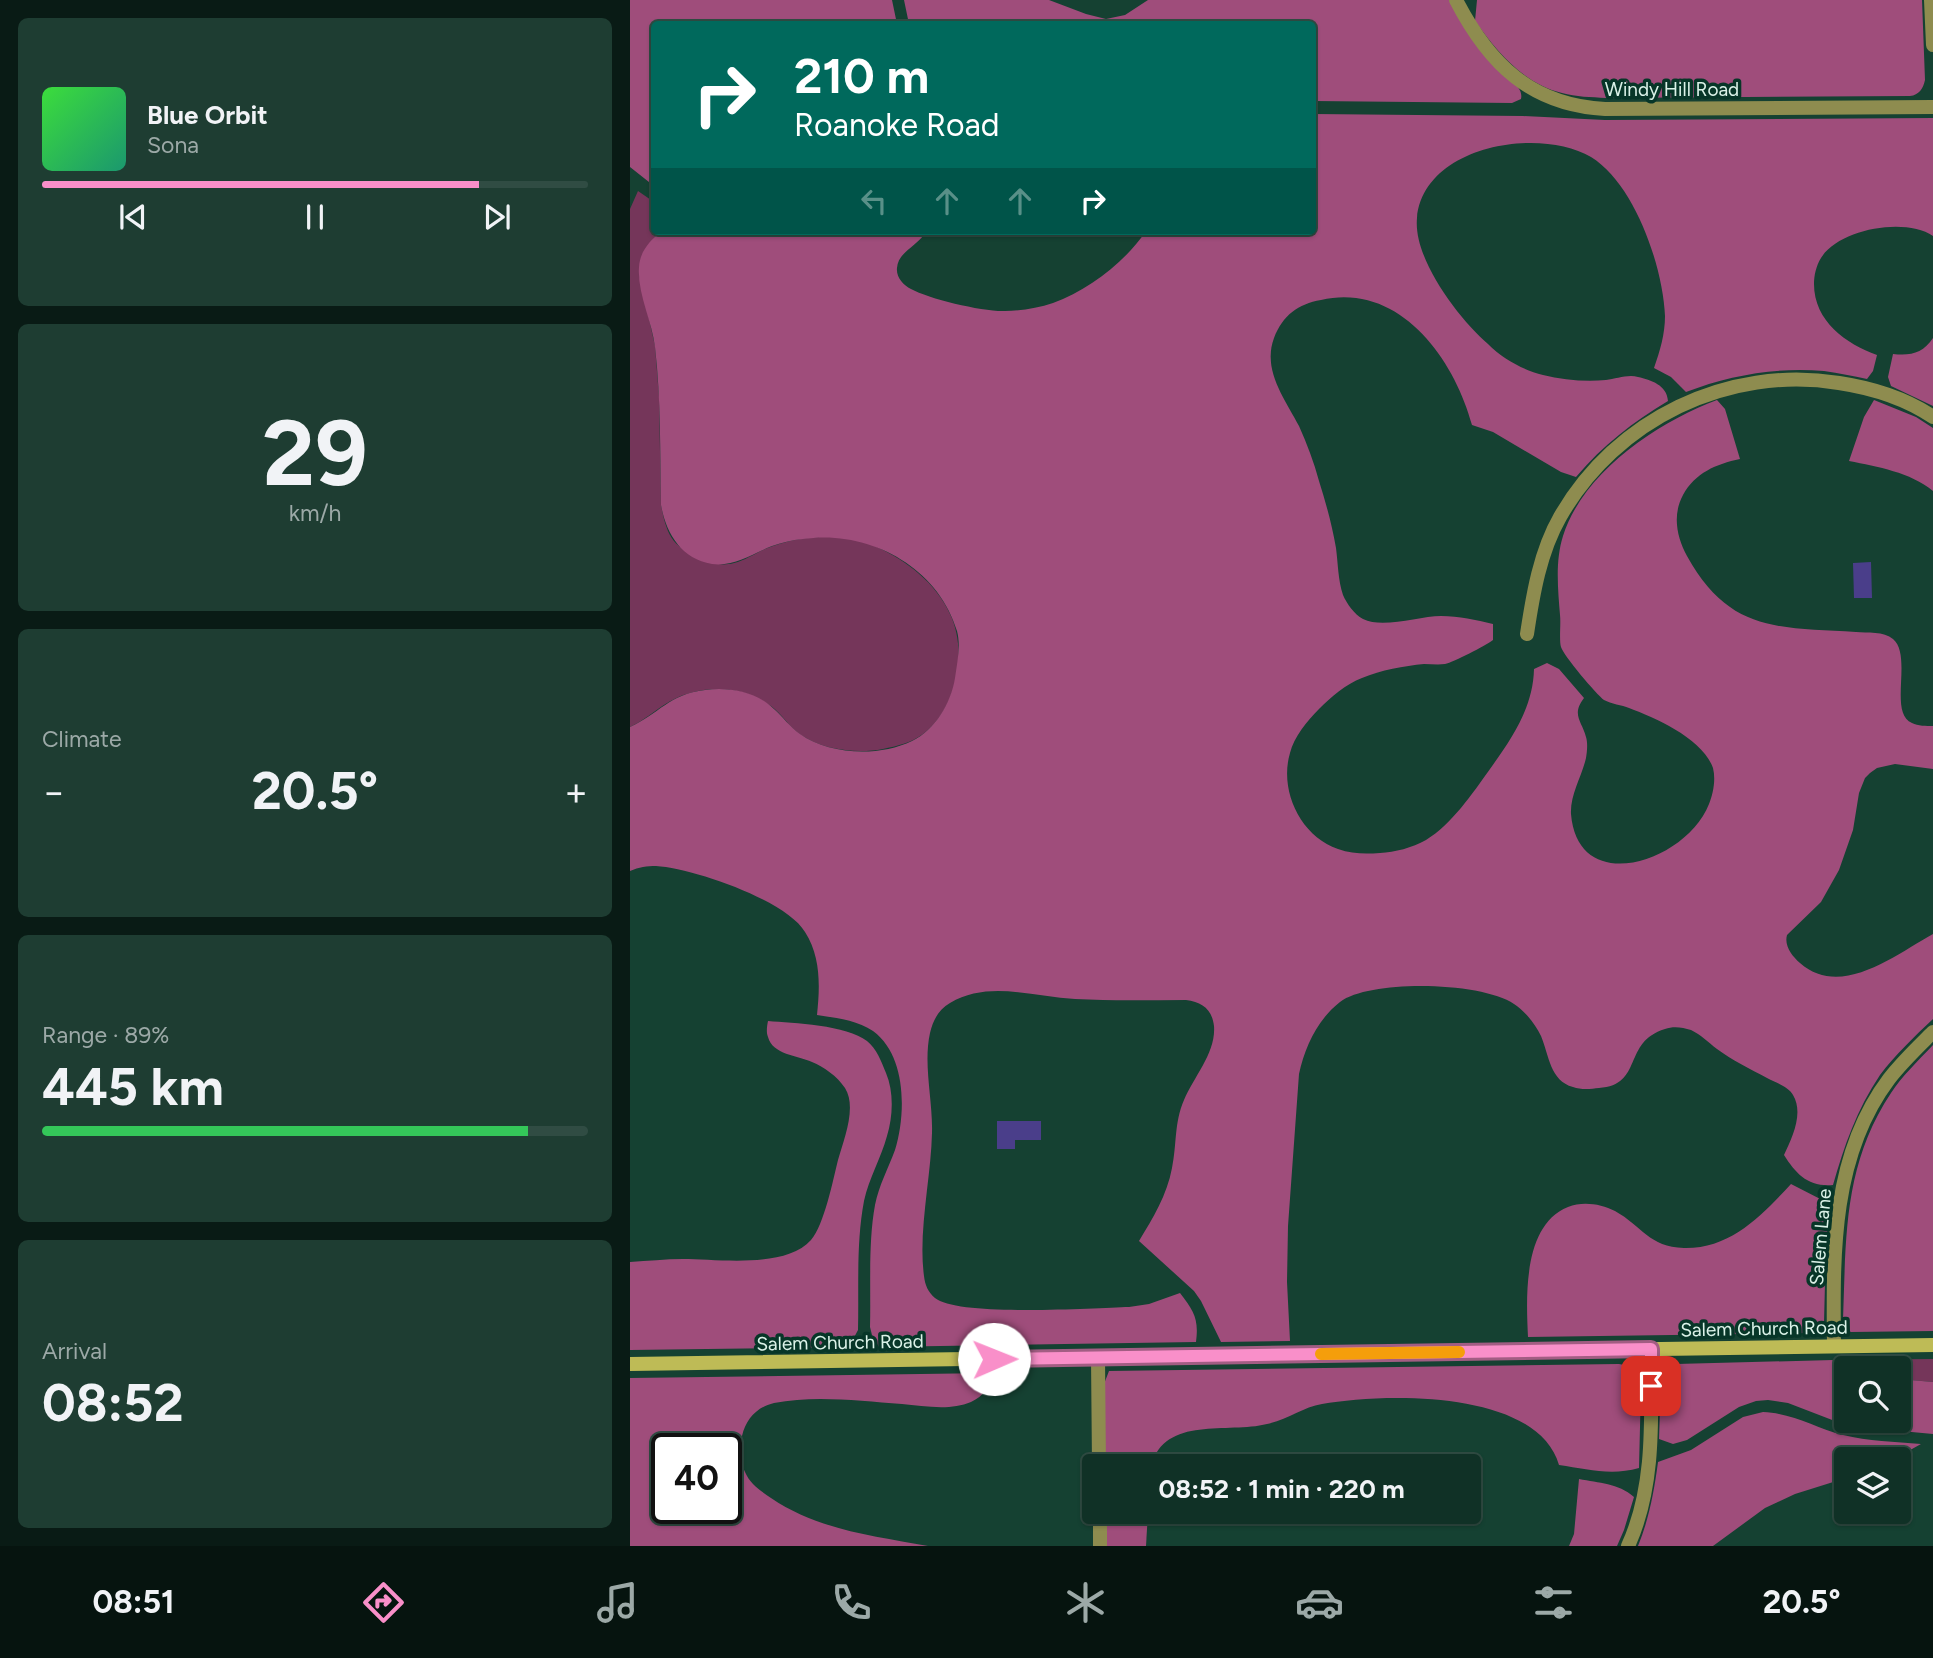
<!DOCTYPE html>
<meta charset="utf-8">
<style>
:root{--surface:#103126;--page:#1e3d32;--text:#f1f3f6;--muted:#9ca9a7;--line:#304c43;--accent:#f98fc9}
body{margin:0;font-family:Figtree,sans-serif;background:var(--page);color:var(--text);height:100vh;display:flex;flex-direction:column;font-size:26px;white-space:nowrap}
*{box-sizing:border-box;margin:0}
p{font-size:23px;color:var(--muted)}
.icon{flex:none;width:38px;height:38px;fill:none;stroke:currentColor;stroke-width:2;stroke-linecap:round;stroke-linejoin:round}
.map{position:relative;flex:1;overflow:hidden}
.side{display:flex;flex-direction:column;gap:18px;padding:18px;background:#091b15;width:630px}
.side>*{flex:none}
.top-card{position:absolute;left:21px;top:21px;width:665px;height:214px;border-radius:7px;box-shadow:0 2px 5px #0004,0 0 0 2px var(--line);background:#00695c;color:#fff;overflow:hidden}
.buttons{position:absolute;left:1204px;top:1356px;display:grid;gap:14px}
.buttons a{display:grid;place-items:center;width:77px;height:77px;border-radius:7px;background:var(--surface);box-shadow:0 2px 5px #0004,0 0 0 2px var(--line);font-size:35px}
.speed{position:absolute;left:21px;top:1433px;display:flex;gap:14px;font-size:35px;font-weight:700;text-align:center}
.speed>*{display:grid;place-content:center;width:91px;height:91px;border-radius:50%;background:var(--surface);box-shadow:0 2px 5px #0004,0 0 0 2px var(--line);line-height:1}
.speed .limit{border:4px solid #111;border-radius:10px;background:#fff;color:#111}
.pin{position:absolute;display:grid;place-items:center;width:60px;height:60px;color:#fff;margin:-30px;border-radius:14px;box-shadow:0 4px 10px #0006}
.me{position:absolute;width:77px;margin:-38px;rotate:89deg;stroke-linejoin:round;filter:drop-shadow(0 0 5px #0008)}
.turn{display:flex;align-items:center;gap:24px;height:147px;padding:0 28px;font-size:32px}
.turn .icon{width:91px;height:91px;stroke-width:2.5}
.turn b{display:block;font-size:49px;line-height:60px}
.lanes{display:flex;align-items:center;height:66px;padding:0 28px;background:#0003;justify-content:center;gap:35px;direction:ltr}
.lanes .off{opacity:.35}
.big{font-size:52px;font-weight:700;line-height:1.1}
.side .card{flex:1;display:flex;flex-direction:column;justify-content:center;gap:10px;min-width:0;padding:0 24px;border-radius:10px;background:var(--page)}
.side .dial{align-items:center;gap:0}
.dial b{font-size:91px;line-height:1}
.song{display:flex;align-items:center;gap:21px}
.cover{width:84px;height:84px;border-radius:10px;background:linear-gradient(135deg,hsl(120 70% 55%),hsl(160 70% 35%))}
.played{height:7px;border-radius:4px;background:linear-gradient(90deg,var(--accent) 80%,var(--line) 80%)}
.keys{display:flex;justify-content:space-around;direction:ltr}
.heat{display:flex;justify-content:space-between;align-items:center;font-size:38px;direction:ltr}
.charge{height:10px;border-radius:5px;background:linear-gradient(90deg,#34c759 89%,var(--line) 0)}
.trip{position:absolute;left:452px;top:1454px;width:399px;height:70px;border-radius:7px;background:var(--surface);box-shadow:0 2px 5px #0004,0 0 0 2px var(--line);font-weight:700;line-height:70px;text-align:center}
.tabs{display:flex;height:112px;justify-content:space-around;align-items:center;background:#06140f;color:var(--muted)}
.tabs .icon{width:49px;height:49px}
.tabs .selected{color:var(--accent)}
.tabs b{font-size:32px;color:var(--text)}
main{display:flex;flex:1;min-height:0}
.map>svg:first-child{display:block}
.green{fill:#75365a}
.forest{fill:#9f4d7b;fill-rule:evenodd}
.water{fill:#4a3e8a}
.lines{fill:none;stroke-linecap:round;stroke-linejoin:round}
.street{stroke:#8e8c4f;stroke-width:14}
.secondary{stroke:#bebb56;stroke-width:14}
.route-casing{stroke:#a25d83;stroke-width:18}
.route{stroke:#f98fc9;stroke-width:12}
.slow{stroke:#f59e0b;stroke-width:12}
.labels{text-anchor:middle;stroke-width:7;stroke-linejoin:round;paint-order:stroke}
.street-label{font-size:19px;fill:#dbf2e8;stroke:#073628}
</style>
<main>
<section class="side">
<div class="card">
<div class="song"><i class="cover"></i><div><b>Blue Orbit</b><p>Sona</p></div></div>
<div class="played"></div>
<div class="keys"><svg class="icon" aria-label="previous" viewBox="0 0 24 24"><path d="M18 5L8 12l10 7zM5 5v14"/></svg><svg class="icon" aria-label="pause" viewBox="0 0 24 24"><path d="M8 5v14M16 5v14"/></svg><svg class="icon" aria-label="next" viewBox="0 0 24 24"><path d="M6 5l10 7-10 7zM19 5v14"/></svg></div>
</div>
<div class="card dial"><b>29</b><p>km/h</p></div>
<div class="card"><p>Climate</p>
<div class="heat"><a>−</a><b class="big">20.5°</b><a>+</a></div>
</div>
<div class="card"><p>Range · 89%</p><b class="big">445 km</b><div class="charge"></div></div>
<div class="card"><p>Arrival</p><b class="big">08:52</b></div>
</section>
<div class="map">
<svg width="1303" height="1546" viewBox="0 0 1303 1546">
<rect width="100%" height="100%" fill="#154132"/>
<g class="green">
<path d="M8 191 24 202V231H31C19 241 9 258 9 274L25 346 29 397 31 505C37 537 43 547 73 560 84 564 93 566 104 563 117 560 130 550 143 546 174 535 216 532 247 547 277 561 306 583 320 614 338 651 327 709 293 734 281 743 267 746 253 749 227 754 194 750 171 735 159 727 152 714 141 706 117 689 87 685 60 693 36 699 21 717 0 727V209Z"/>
<path d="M1303 1359V1382L1269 1379V1368H1220L1203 1360Z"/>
</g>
<g class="forest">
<path d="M0 0H262L267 24H24V186L0 167Z"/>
<path d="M274 0H419L456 14 476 19 495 15 518 0H819C835 23 851 48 868 70 876 80 894 85 891 99L882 103 683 101 682 24H279Z"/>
<path d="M847 0H1292L1295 80C1293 89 1289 95 1280 96L976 98C961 97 946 97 932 93 894 84 867 52 845 21Z"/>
<path d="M683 114 893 116 975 120 1303 118V236C1275 217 1209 229 1191 258 1186 266 1184 276 1184 284 1184 321 1216 344 1247 355L1243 371 1237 379C1223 376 1209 373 1194 371 1147 367 1100 375 1056 392L1041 377 1024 368C1030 351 1035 334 1035 316 1033 267 1005 184 961 157 909 126 793 146 787 218 783 259 829 319 858 344 873 359 893 370 913 375 933 380 956 382 976 380 986 379 998 374 1008 377 1021 380 1037 385 1038 401 1003 422 973 445 946 477L931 472 863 432 842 425C824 358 769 282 691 300 668 304 653 315 644 338 632 370 655 399 669 426 677 444 684 462 689 481 696 503 702 525 706 548 708 563 708 580 713 595 717 604 724 614 733 619 753 629 789 616 811 616 829 616 846 620 863 624V640C855 646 824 662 815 664 808 665 801 664 794 664 774 666 751 670 732 678 716 684 701 697 689 709 677 721 664 737 660 753 649 790 670 836 708 849 722 854 735 854 750 853 765 852 782 848 796 840 822 824 842 794 860 769 882 738 903 708 904 669L917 663 929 669 954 698C941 715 952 721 956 737 958 743 957 752 956 758 952 776 940 795 941 814 948 898 1056 862 1079 804 1083 794 1086 780 1083 768 1073 739 1026 718 999 708 992 705 981 704 974 700 967 695 933 655 931 647 929 641 931 623 930 615 928 590 925 561 933 536 953 472 1028 422 1087 400L1095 409 1110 459C1086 464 1065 473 1053 495 1042 515 1047 538 1057 556 1100 633 1148 627 1226 632 1237 633 1254 631 1263 639 1283 656 1258 713 1282 723 1288 726 1296 726 1303 726V769L1265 764 1247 768 1240 773 1235 778 1229 793 1223 830 1209 870 1191 902 1157 935C1154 946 1162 956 1170 963 1211 999 1265 955 1303 934V1019C1285 1036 1265 1055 1250 1075 1227 1109 1214 1146 1203 1185 1178 1187 1166 1174 1154 1155 1162 1138 1174 1113 1163 1095 1159 1087 1145 1082 1137 1078 1120 1069 1102 1060 1087 1049 1078 1042 1071 1035 1061 1030 1052 1027 1043 1026 1035 1029 992 1042 1014 1085 969 1088 961 1089 951 1090 943 1087 920 1081 919 1055 911 1036 905 1024 896 1012 884 1004 852 982 741 979 710 1002 687 1020 675 1047 669 1074L658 1226 657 1282 660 1341 591 1342 571 1301 564 1291 509 1241C523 1218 537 1195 542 1168 547 1144 544 1123 554 1100 564 1076 586 1053 584 1026 582 1009 572 1002 556 1000 519 1000 482 1001 445 999 403 997 359 980 320 1003 309 1009 303 1020 300 1033 293 1065 303 1100 302 1133 301 1178 288 1232 294 1276 295 1285 298 1292 305 1298 328 1317 463 1308 499 1307L519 1304 550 1293C564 1311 569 1319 566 1342L249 1347 242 1335 240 1327C241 1288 238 1243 245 1205 249 1185 258 1169 265 1150 276 1114 277 1056 243 1031 227 1020 206 1018 187 1015 190 986 191 957 175 932 156 900 62 868 26 866 17 866 9 867 0 871V727C29 714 39 694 75 690 98 687 126 691 144 709 153 717 160 727 170 734 200 755 249 757 282 741 305 730 321 703 325 678 327 663 331 646 327 631 308 566 237 529 173 539 162 540 151 543 142 546 122 554 104 567 82 564 51 559 36 533 31 505 30 452 31 399 25 347 22 321 7 293 9 267 10 251 20 241 31 231H296C289 246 268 251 267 268 266 277 273 285 281 289 299 299 354 312 375 311 391 311 408 308 423 303 459 290 495 262 516 231H682Z"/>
<path d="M1303 338V406L1261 386 1258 377 1263 354C1281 356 1293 353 1303 338Z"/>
<path d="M1244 400 1286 417 1303 428V491C1280 472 1248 467 1219 461L1234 417Z"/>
<path d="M138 1021C163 1023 217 1025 237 1041 247 1049 251 1061 256 1073 264 1092 263 1116 257 1136 251 1158 239 1178 234 1201 226 1243 229 1288 228 1330L219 1347 0 1350V1262C18 1261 35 1259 53 1259 88 1259 155 1269 181 1240 194 1225 203 1180 208 1160 214 1139 227 1107 215 1088 207 1076 194 1067 182 1062 167 1055 143 1055 138 1037 136 1032 137 1026 138 1021Z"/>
<path d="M1303 1045V1331L1221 1332 1216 1329 1213 1320C1216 1239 1213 1165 1261 1093 1272 1076 1288 1061 1303 1045Z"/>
<path d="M1161 1184 1200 1204 1196 1243 1194 1323 1190 1331 1183 1333 898 1337C896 1296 893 1225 938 1207 953 1201 971 1204 985 1211 1012 1226 1019 1247 1054 1248 1101 1249 1132 1215 1161 1184Z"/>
<path d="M1203 1360 1220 1368H1216V1421H1269V1379L1303 1382V1434L1239 1428 1210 1423 1158 1403 1138 1400 1126 1401 1109 1407 1057 1440 1043 1444 1029 1439 1031 1378 1034 1372 1046 1364Z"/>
<path d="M989 1364C1003 1366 1010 1370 1011 1386L1009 1468C981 1476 957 1469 929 1465 907 1389 754 1393 692 1404 673 1407 657 1420 637 1424 598 1434 535 1415 521 1466H475L474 1384 479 1371Z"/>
<path d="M361 1373C359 1387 354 1396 341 1402 320 1411 294 1406 272 1404 230 1401 185 1395 144 1403 127 1407 116 1419 112 1436 110 1447 109 1461 115 1472 120 1484 131 1491 141 1498 188 1530 244 1536 298 1546H0V1378ZM37 1449H96V1508H37Z"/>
<path d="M1133 1412C1162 1413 1186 1428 1213 1435 1238 1441 1265 1442 1291 1444L1264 1459 1216 1460V1478L1165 1494 1135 1508 1083 1546H1008C1019 1519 1024 1492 1028 1462L1061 1450 1113 1417Z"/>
<path d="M949 1479C969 1483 988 1483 1004 1497L994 1530 987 1546H939L944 1534Z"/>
<path d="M476 1512H518L516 1546H476Z"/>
</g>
<g class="water">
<path d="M1241 562 1242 598H1224L1223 563Z"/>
<path d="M367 1121H411V1140H385V1149H367Z"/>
</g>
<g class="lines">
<g class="street">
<path d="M826 0C859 64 901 105 975 109L1303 107"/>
<path d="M1301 0 1303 45"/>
<path d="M897 634C903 594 910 552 930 517 986 419 1098 365 1209 383 1242 388 1275 398 1303 417"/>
<path d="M1204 1346C1203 1255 1201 1156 1259 1079 1272 1062 1288 1047 1303 1032"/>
<path d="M468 1358 469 1466"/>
<path d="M470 1512V1546"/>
<path d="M998 1546C1026 1485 1021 1414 1021 1349"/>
</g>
<path class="secondary" d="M0 1364 1303 1345"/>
</g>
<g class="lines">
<g class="route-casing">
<path id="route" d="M364 1359 1021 1349V1386"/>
</g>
<use href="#route" class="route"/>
<path class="slow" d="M691 1354 829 1352"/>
</g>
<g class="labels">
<g class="street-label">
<text x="1042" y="96">Windy Hill Road</text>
<text transform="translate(1190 1237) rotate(-85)" y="7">Salem Lane</text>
<text transform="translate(1134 1328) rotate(-1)" y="7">Salem Church Road</text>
<text transform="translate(210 1342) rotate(-1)" y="7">Salem Church Road</text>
</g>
</g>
</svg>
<div class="buttons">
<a><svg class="icon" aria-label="search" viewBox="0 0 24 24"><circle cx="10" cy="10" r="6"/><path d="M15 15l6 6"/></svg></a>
<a><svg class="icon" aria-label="layers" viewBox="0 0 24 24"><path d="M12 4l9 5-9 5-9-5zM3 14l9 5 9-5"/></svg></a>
</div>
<div class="speed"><div class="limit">40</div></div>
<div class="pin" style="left:1021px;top:1386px;background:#d93025"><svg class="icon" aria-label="arrive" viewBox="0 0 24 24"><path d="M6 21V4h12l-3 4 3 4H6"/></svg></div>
<svg class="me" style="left:364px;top:1359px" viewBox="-20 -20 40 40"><circle r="19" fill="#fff"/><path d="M0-13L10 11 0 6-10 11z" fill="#f98fc9"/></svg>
<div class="trip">08:52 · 1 min · 220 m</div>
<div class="top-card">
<div class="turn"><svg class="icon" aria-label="right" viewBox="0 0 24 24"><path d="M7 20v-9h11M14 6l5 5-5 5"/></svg><div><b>210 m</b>Roanoke Road</div></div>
<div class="lanes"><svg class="icon off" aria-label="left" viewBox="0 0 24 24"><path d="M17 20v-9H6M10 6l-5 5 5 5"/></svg><svg class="icon off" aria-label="ahead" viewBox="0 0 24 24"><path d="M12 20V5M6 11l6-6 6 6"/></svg><svg class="icon off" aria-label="ahead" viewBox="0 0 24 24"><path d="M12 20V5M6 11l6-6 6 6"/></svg><svg class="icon" aria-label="right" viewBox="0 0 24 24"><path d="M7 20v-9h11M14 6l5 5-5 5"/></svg></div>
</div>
</div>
</main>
<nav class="tabs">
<b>08:51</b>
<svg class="icon selected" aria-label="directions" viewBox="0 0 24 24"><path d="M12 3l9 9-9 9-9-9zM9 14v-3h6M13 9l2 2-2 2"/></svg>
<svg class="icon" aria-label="music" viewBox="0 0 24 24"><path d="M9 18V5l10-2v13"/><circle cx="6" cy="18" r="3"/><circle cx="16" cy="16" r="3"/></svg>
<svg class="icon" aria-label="phone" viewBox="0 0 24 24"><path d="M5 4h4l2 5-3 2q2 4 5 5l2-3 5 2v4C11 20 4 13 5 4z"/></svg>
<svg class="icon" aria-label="climate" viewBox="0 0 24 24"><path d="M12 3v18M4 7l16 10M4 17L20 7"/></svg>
<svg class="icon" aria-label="car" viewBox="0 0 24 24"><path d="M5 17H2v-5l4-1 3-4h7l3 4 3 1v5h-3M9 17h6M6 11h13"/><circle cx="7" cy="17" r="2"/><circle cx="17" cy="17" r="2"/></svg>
<svg class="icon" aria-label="filters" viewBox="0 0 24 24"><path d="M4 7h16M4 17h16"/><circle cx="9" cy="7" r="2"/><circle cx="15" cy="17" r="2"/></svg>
<b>20.5°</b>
</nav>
